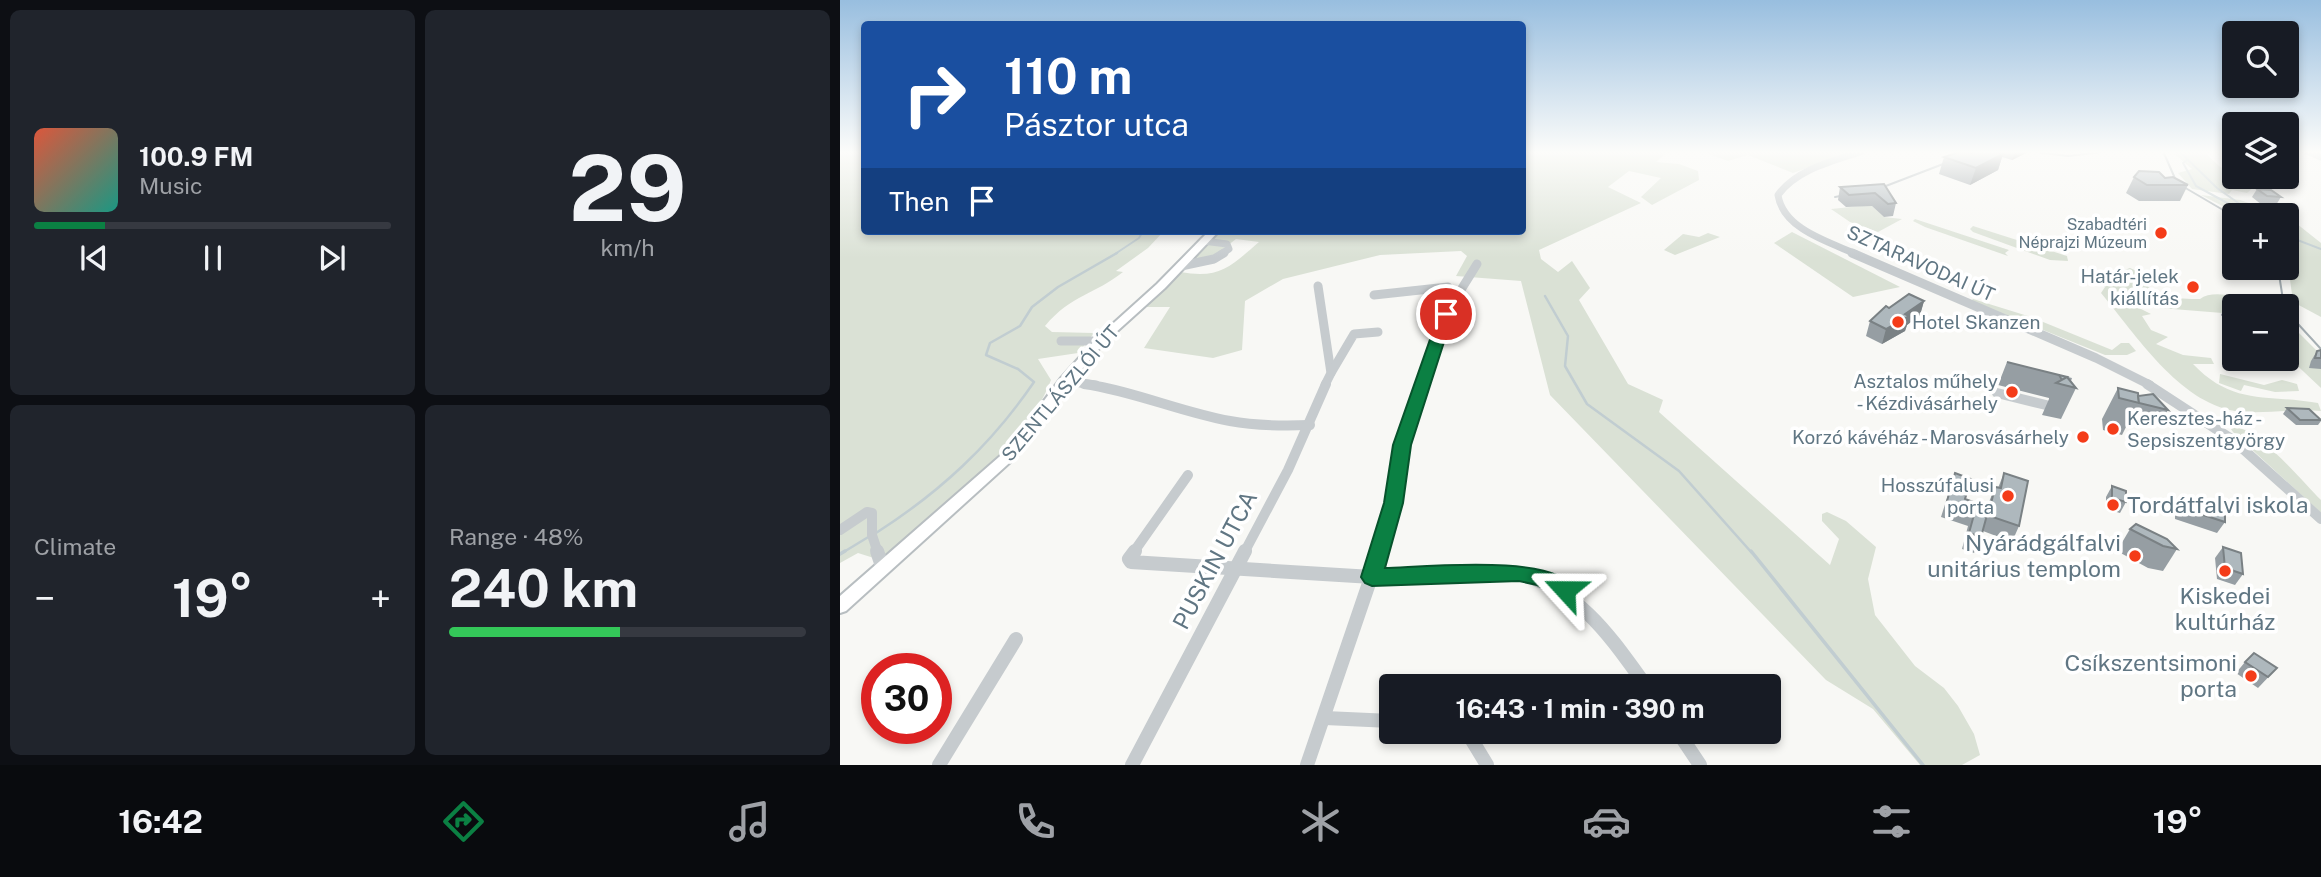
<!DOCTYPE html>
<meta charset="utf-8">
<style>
:root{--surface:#171b24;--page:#20242c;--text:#f1f3f6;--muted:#9ea1a6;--line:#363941;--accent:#0b8043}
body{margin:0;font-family:"Public Sans",sans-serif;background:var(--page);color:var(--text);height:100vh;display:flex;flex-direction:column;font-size:26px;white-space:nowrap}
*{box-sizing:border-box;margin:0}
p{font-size:23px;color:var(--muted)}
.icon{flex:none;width:38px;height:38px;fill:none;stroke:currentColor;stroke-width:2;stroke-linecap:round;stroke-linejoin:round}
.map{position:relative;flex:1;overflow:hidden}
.panel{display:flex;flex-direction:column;gap:10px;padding:10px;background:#0d0f14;width:840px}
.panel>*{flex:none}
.banner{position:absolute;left:21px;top:21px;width:665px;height:214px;border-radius:7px;box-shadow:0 4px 10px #0003;background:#1a4fa0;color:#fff;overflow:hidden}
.controls{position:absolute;left:1382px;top:21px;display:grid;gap:14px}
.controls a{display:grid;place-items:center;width:77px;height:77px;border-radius:7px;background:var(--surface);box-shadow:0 4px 10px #0003;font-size:35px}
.speed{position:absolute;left:21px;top:653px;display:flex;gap:14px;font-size:35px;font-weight:700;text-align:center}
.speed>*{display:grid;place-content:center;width:91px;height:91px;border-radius:50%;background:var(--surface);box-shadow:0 4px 10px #0003;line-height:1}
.speed .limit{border:10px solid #d22;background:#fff;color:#111}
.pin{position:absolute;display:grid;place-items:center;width:60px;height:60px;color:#fff;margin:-30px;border:4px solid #fff;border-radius:50%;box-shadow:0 2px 7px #0007}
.me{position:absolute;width:77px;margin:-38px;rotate:294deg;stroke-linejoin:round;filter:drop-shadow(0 0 5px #0008)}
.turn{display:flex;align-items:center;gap:24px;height:147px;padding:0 28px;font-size:32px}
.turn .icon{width:91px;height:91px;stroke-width:2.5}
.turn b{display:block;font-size:49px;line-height:60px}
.then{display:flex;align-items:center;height:66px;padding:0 28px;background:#0003;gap:14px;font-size:26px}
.big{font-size:52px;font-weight:700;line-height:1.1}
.panel .card{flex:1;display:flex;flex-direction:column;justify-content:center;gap:10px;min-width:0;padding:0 24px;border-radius:10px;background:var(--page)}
.panel .dial{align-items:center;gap:0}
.dial b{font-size:91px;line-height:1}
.song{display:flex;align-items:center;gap:21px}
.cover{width:84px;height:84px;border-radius:10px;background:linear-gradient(135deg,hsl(10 70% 55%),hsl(170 70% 35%))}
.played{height:7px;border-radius:4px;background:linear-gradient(90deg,var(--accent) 20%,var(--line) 20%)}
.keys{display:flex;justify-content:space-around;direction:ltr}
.heat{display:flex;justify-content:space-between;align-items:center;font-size:38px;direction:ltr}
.charge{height:10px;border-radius:5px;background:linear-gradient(90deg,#34c759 48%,var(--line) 0)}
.panel .tiles{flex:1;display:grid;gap:10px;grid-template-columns:repeat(2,1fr)}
.trip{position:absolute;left:539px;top:674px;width:402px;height:70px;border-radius:7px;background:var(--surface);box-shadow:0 4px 10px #0003;font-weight:700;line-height:70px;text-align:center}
.tab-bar{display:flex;height:112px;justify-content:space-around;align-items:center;background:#090b0e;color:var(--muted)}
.tab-bar .icon{width:49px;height:49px}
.tab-bar .current{color:var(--accent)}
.tab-bar b{font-size:32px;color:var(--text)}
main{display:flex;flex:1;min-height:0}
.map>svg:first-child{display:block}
.green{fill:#dae1d5}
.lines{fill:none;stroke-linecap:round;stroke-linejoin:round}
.stream-far2{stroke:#c1cdd1;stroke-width:2}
.stream-far1{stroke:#c1cdd1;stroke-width:2.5}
.stream{stroke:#c1cdd1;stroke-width:3.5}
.major-casing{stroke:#b8bec1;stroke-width:4}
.minor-far3{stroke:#c6cbce;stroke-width:7}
.minor-far2{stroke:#c6cbce;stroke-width:9}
.minor-far1{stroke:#c6cbce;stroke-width:10}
.minor{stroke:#c6cbce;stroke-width:14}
.major{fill:#fff;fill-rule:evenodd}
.tram{stroke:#a5aeb3;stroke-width:2}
.wall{fill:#969ea3}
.shaded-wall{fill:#7a8184}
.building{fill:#aeb8bd;stroke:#7a8184;stroke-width:2}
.route{fill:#0b8043;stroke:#07532c;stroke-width:2}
.poi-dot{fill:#f43c19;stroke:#fff;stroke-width:2.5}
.labels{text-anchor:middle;stroke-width:7;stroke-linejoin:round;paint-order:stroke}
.far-poi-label{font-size:16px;fill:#607683;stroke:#fff;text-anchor:end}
.street-label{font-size:19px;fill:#607683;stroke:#fff}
.poi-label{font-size:19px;fill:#607683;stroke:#fff;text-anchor:end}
.near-poi-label{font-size:23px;fill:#607683;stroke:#fff;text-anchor:end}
.near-street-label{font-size:23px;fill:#607683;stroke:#fff}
</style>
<main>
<section class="panel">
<div class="tiles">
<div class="card">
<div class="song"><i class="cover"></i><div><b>100.9 FM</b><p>Music</p></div></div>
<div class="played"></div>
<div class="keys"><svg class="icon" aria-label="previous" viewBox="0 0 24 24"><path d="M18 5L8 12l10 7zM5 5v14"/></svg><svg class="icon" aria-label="pause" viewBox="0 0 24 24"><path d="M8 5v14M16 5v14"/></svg><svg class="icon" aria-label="next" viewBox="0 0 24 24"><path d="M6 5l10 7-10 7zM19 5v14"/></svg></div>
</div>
<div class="card dial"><b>29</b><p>km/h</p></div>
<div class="card"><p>Climate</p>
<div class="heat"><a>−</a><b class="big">19°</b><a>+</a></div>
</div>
<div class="card"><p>Range · 48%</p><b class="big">240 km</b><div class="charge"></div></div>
</div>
</section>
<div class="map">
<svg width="1481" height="765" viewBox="0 0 1481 765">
<rect width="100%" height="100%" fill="#f8f8f5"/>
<g class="green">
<path d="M0 151H24V231H324L308 248 276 271 283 272C254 295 232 294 205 326L212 332 254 333 238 353 198 359 211 380C185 449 100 508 45 556L37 559 18 553 0 563Z"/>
<path d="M683 151H828L816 162 839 164 858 171 859 180 812 205 801 197 821 178 789 171 768 187 801 203 699 250 701 259 718 272 732 261 750 288 739 300 788 384 823 400 819 412 990 565 999 539 982 521V514L987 512 1006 521 1036 547 1028 579 1035 615 1075 666 1104 688 1118 706 1134 734 1140 755 1122 765H1080L1033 709 986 680 710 395 681 281 616 276 627 256 621 251 540 255 443 279 405 301 402 350 373 358 304 348 330 307H305L340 272C380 279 390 267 419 242L396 239 374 256 347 263 379 231H682Z"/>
<path d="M860 151H1015L953 173 908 155 888 161Z"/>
<path d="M1331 151H1363L1379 166 1414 187 1407 193 1392 190 1389 194 1352 189 1338 173 1352 169Z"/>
<path d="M1361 195 1400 200 1444 215H1400Z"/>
<path d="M1031 205 1044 217 1062 219 1038 232 1010 222 991 209Z"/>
<path d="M1447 216 1481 243V317L1453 302 1447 257Z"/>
<path d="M1075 219 1169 250 1165 253 1168 256 1085 227 1073 221Z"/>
<path d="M1133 226 1227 256 1228 261 1210 260 1133 232 1130 229Z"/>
<path d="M952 232 1060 287 1013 297 934 243Z"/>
<path d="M868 233 880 237 835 255 824 250 843 234 859 237Z"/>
<path d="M1290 268 1301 273C1307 299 1339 299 1360 299 1372 290 1400 295 1409 306H1395V314L1295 306 1311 314 1302 316 1311 330 1328 337 1316 344 1343 355 1371 358 1374 364H1353C1393 406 1427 394 1478 403L1481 411C1453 408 1423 415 1395 411 1339 402 1296 335 1261 293L1265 287 1257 280Z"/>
<path d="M1133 299 1191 317 1272 350 1281 343H1289L1296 351 1287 355H1265L1131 301Z"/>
<path d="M1447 328 1459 333 1481 355V388L1447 356Z"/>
<path d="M1380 374 1424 385 1442 380 1457 384 1459 391 1435 392 1404 385 1401 391 1379 383Z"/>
<path d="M1395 427C1420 430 1462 481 1481 500V513L1393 432 1391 429Z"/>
</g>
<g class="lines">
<g class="stream-far2">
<path d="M1339 151 1377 188 1404 207 1391 205 1414 215"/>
<path d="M1347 160 1343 163 1356 186 1391 205"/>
<path d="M1447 236 1481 249"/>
<path d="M275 254 299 238 303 231"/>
</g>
<g class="stream-far1">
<path d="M705 296 728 336 725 366 747 404 839 471 912 553"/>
<path d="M36 533C100 492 151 445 194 382L178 369 146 355 150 343 180 326 192 307 218 287 277 253"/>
<path d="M2 553 30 536"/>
</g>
<g class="stream">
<path d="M911 551 1083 765"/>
<path d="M0 554 5 551"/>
</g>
<g class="major-casing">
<path id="major" d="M369 231H379L325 288 264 343 229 384 177 456 6 611 0 613V596L167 450 221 378 256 339 317 284Z"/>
</g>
<g class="minor-far3">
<path d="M1467 151 1481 157"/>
<path d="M363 241 387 244 389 249 381 254"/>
<path d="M1016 254C989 242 943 229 938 195 957 169 993 161 1023 151"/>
</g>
<g class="minor-far2">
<path d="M1012 253 1256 358 1310 385"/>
<path d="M341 266 374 259 384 253"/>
<path d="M478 286 491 373 485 385"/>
<path d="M534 295 608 287 606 313"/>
<path d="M221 341H260"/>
<path d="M491 373 514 334 538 332"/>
<path d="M225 381 256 385"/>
<path d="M582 385 606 314 637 264"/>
</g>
<g class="minor-far1">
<path d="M244 384C294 391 340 412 390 421 416 426 443 426 470 425"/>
<path d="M1307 384 1393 440 1481 519"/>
<path d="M1157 393 1206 405"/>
<path d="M0 530 27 512 32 513V535L38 553"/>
<path d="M293 553 348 475"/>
<path d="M404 553 448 470 486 384"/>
<path d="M539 553 554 503 562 445 583 384"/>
</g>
<g class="minor">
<path d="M37 551 41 563H47"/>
<path d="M295 551 289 559 291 562 532 577 679 573C742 593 769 635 806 686"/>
<path d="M485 718 551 721"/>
<path d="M627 732 647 765"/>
<path d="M838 732 860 765"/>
<path d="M99 765 176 639"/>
<path d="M292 765 405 551"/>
<path d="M467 765 540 551"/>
</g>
<use href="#major" class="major"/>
<g class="tram">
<path d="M1187 151 1228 156 1270 151"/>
<path d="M1323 151 1337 183 1395 217"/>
<path d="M995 197 1038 189 1137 151"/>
<path d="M1438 268 1444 306"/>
<path d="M1447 312 1481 349"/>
</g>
</g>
<g class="wall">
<path d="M1163 151H1190L1172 160 1162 157 1158 170 1130 185 1099 174 1104 157 1132 153H1162Z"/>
<path d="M1294 177 1325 178 1348 185 1340 201H1299L1286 193Z"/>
<path d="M1044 184 1056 203 1053 216 1044 217 1032 206 1006 207 998 200 1000 187Z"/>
<path d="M1417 189 1441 197 1436 205H1422L1412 197Z"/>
<path d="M1084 301 1080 315 1067 325 1065 331 1042 344 1026 336 1030 321 1049 308Z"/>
<path d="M1386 305 1395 306V335L1388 327 1389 325 1381 315Z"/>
<path d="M1481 350V369L1469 368 1471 361 1477 351Z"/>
<path d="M1167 362 1232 378 1231 381 1236 388 1221 419 1202 415 1209 399V398L1158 385Z"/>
<path d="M1278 388 1298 396 1328 410 1322 421 1293 413 1282 435 1263 430 1262 419Z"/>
<path d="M1447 408 1481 419V421L1478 425H1456L1443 414Z"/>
<path d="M1115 473 1125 499 1147 507 1155 487 1158 488 1164 473 1179 526 1172 542 1143 531 1134 553 1122 549 1128 526 1101 517Z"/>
<path d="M1272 486 1286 502 1280 513 1266 509V497Z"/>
<path d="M1342 501 1385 522 1377 533 1335 519V512Z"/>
<path d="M1290 529 1337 549 1323 571 1308 568 1277 551Z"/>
<path d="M1383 547 1403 574 1395 585 1377 579 1375 558Z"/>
<path d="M1405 662 1437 668 1418 688 1396 673Z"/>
</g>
<g class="shaded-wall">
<path d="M1177 151H1190L1172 160 1175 152Z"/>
<path d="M1163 154 1158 170 1130 185 1136 168Z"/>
<path d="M1084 301 1080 315 1067 325 1065 331 1042 344 1046 329Z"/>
</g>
<g class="building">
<path d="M1122 151 1132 153 1137 151H1154L1163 154 1136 168 1104 157Z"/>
<path d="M1299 171 1319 172 1325 178 1333 177 1348 185H1307L1294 177Z"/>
<path d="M1044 184 1056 203 1048 204 1035 193 1009 195 1000 187Z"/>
<path d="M1417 189 1431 190 1441 197 1427 196Z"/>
<path d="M1069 294 1084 301 1065 314 1069 316 1046 329 1030 321 1046 306 1049 308Z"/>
<path d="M1386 305 1397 306H1395V315Z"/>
<path d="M1481 350V358H1475L1477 351Z"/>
<path d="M1167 362 1227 377 1222 380 1219 375Z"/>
<path d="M1227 377 1236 388 1216 383Z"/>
<path d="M1278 388 1298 393 1299 403 1279 398Z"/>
<path d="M1313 394 1328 410 1299 403 1298 396Z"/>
<path d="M1447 408 1469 409 1481 420H1460Z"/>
<path d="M1115 473 1131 479 1125 499 1150 508 1155 487 1161 488 1164 473 1188 481 1179 526 1147 515 1141 537 1129 533 1135 511 1107 501Z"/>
<path d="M1272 486 1286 491V502L1272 498Z"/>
<path d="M1342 501 1385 514V522L1342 508Z"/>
<path d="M1296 524 1327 539 1337 549 1323 546 1290 529Z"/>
<path d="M1383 547 1401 553 1403 574 1385 568Z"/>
<path d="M1414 653 1437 668 1428 677 1405 662Z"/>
</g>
<linearGradient id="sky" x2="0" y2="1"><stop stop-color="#98bedf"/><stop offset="0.59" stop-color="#fcfcfa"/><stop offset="1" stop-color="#fcfcfa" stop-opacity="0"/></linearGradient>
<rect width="1481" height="258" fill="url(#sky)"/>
<path class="route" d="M606 309 613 314 571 445 563 503 545 568C584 567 717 553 736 590L733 596 725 599 697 585 679 581 532 586 525 583 521 577 544 503 553 445 599 314Z"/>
<g class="poi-dot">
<circle cx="1321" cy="233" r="7"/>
<circle cx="1353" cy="287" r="7"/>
<circle cx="1058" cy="322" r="7"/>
<circle cx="1172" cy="392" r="7"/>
<circle cx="1273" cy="429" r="7"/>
<circle cx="1243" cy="437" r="7"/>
<circle cx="1168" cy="496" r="7"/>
<circle cx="1273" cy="505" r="7"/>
<circle cx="1295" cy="556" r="7"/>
<circle cx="1385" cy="571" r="7"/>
<circle cx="1411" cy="676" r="7"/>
</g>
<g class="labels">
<g class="far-poi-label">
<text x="1307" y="230">Szabadtéri<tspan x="1307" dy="18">Néprajzi Múzeum</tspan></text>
</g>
<g class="street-label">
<text transform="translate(1081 263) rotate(24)" y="7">SZTARAVODAI ÚT</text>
<text transform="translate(220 393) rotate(-50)" y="7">SZENTLÁSZLÓI ÚT</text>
</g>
<g class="poi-label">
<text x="1339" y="283">Határ-jelek<tspan x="1339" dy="22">kiállítás</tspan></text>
<text x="1072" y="329" text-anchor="start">Hotel Skanzen</text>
<text x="1158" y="388">Asztalos műhely<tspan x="1158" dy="22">- Kézdivásárhely</tspan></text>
<text x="1287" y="425" text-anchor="start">Keresztes-ház -<tspan x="1287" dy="22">Sepsiszentgyörgy</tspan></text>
<text x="1229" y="444">Korzó kávéház - Marosvásárhely</text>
<text x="1154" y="492">Hosszúfalusi<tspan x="1154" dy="22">porta</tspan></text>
</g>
<g class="near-poi-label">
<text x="1287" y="513" text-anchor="start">Tordátfalvi iskola</text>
<text x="1281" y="551">Nyárádgálfalvi<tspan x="1281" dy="26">unitárius templom</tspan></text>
<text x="1385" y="604" text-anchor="middle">Kiskedei<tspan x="1385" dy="26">kultúrház</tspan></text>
<text x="1397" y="671">Csíkszentsimoni<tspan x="1397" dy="26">porta</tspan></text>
</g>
<g class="near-street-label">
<text transform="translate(375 560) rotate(-62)" y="8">PUSKIN UTCA</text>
</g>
</g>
</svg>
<div class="controls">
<a><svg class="icon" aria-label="search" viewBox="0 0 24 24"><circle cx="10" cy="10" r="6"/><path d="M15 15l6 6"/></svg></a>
<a><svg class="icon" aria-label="layers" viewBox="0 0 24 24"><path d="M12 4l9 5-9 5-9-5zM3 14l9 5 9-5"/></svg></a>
<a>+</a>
<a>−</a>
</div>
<div class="speed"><div class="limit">30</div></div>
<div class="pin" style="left:606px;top:314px;background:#d93025"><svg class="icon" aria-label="arrive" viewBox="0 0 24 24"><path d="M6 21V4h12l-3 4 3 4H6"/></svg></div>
<svg class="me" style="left:725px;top:590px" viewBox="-20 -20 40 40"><path d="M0-17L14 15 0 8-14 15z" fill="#0b8043" stroke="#fff" stroke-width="4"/></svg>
<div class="trip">16:43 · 1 min · 390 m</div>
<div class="banner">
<div class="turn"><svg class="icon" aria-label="right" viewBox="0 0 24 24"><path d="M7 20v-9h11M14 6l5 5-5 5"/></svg><div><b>110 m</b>Pásztor utca</div></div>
<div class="then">Then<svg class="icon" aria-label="arrive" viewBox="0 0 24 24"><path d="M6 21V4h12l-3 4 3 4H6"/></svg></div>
</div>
</div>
</main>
<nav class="tab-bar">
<b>16:42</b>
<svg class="icon current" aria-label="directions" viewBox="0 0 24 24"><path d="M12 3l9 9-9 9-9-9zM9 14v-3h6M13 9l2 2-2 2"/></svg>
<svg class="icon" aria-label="music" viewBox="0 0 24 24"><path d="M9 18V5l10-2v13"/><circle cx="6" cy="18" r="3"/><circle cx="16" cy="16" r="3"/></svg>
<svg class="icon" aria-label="phone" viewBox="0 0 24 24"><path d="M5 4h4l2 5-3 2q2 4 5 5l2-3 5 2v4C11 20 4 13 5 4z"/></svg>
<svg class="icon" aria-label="climate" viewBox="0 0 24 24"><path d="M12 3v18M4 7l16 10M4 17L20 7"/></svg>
<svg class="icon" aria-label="car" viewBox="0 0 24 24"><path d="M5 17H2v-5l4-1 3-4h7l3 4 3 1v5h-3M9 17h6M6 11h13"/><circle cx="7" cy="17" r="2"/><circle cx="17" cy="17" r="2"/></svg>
<svg class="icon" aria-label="filters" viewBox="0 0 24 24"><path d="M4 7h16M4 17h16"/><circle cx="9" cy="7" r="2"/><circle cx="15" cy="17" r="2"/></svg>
<b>19°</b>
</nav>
